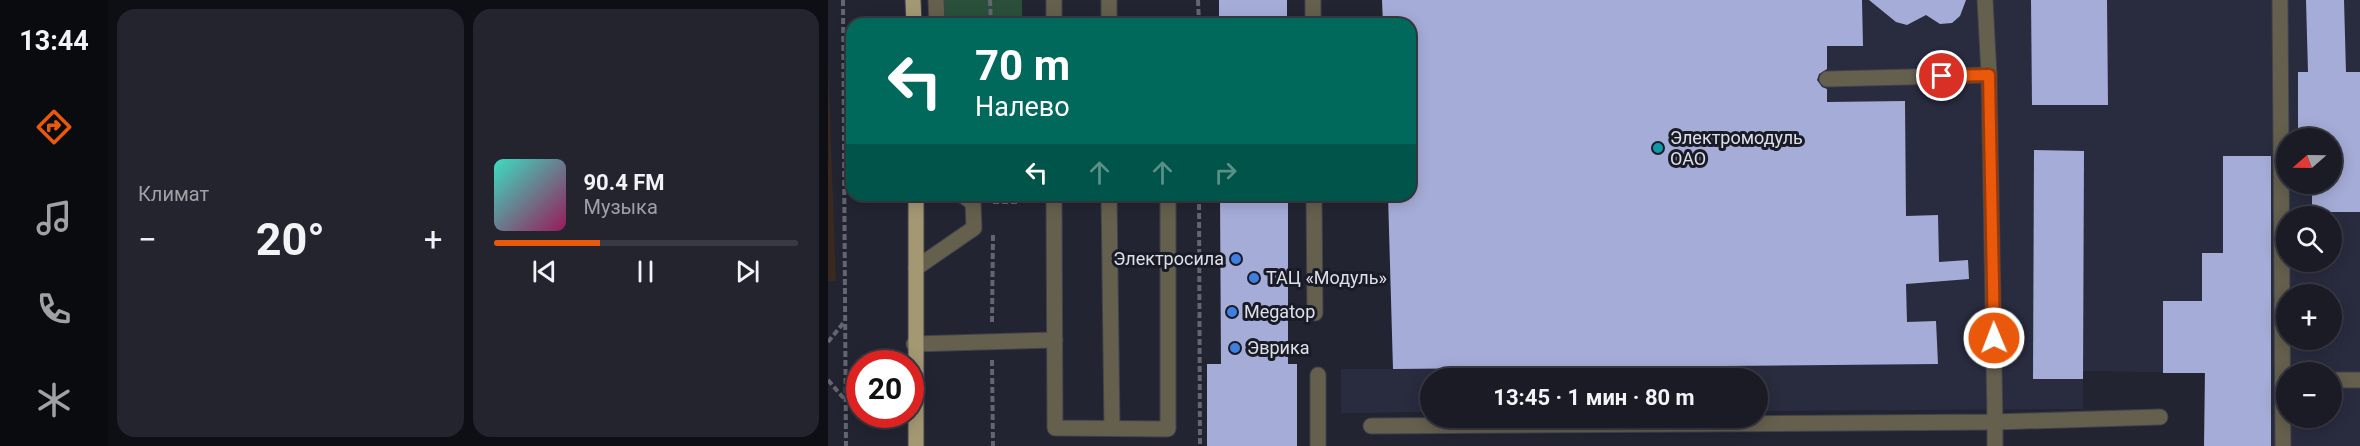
<!DOCTYPE html>
<html lang="ru">
<meta charset="utf-8">
<style>
:root{--surface:#1a1b25;--page:#23242d;--text:#f1f3f6;--muted:#9fa1a7;--line:#383942;--accent:#ea580c}
body{margin:0;font-family:Roboto,sans-serif;background:var(--page);color:var(--text);height:100vh;display:flex;flex-direction:column;font-size:22px;white-space:nowrap}
*{box-sizing:border-box;margin:0}
p{font-size:20px;color:var(--muted)}
.icon{flex:none;width:33px;height:33px;fill:none;stroke:currentColor;stroke-width:2;stroke-linecap:round;stroke-linejoin:round}
.map{position:relative;flex:1;overflow:hidden}
.drawer{display:flex;flex-direction:column;gap:9px;padding:9px;background:#0e0f14;width:720px}
.drawer>*{flex:none}
.hud{position:absolute;left:18px;top:18px;width:570px;height:183px;border-radius:18px;box-shadow:0 3px 15px #0003,0 0 0 2px var(--line);background:#00695c;color:#fff;overflow:hidden}
.needle{width:39px;rotate:250deg}
.buttons{position:absolute;left:1448px;top:128px;display:grid;gap:12px}
.buttons a{display:grid;place-items:center;width:66px;height:66px;border-radius:50%;background:var(--surface);box-shadow:0 3px 15px #0003,0 0 0 2px var(--line);font-size:30px}
.speed{position:absolute;left:18px;top:350px;display:flex;gap:12px;font-size:30px;font-weight:700;text-align:center}
.speed>*{display:grid;place-content:center;width:78px;height:78px;border-radius:50%;background:var(--surface);box-shadow:0 3px 15px #0003,0 0 0 2px var(--line);line-height:1}
.speed .limit{border:9px solid #d22;background:#fff;color:#111}
.pin{position:absolute;display:grid;place-items:center;width:51px;height:51px;color:#fff;margin:-26px;border:3px solid #fff;border-radius:50%;box-shadow:0 2px 6px #0007}
.me{position:absolute;width:66px;margin:-33px;rotate:359deg;stroke-linejoin:round;filter:drop-shadow(0 0 4px #0008)}
.turn{display:flex;align-items:center;gap:21px;height:126px;padding:0 30px;font-size:27px}
.turn .icon{width:78px;height:78px;stroke-width:2.5}
.turn b{display:block;font-size:42px;line-height:51px}
.lanes{display:flex;align-items:center;height:57px;padding:0 30px;background:#0003;justify-content:center;gap:30px;direction:ltr}
.lanes .off{opacity:.35}
.big{font-size:45px;font-weight:700;line-height:1.1}
.drawer .widget{flex:1;display:flex;flex-direction:column;justify-content:center;gap:9px;min-width:0;padding:0 21px;border-radius:18px;background:var(--page)}
.song{display:flex;align-items:center;gap:18px}
.cover{width:72px;height:72px;border-radius:9px;background:linear-gradient(135deg,hsl(170 70% 55%),hsl(330 70% 35%))}
.played{height:6px;border-radius:3px;background:linear-gradient(90deg,var(--accent) 35%,var(--line) 35%)}
.keys{display:flex;justify-content:space-around;direction:ltr}
.heat{display:flex;justify-content:space-between;align-items:center;font-size:33px;direction:ltr}
.drawer .tiles{flex:1;display:grid;gap:9px;grid-template-columns:repeat(2,1fr)}
.trip{position:absolute;left:592px;top:368px;width:348px;height:60px;border-radius:30px;background:var(--surface);box-shadow:0 3px 15px #0003,0 0 0 2px var(--line);font-weight:700;line-height:60px;text-align:center}
main{display:flex;flex:1;min-height:0}
.tabs{display:flex;flex-direction:column;width:108px;justify-content:space-around;align-items:center;background:#0a0b0f;color:var(--muted)}
.tabs .icon{width:42px;height:42px}
.tabs .active{color:var(--accent)}
.tabs b{font-size:27px;color:var(--text)}
.map>svg:first-child{display:block}
.built{fill:#292b3f;fill-rule:evenodd}
.education{fill:#39291e}
.green{fill:#2a503b}
.building{fill:#a5acd7}
.lines{fill:none;stroke-linecap:round;stroke-linejoin:round}
.minor-casing{stroke:#40424e;stroke-width:17}
.major-casing{stroke:#40424e;stroke-width:17}
.path{stroke:#636570;stroke-width:4;stroke-dasharray:6 3;stroke-linecap:butt}
.minor{stroke:#655f4d;stroke-width:15}
.major{stroke:#a49873;stroke-width:15}
.route-casing{stroke:#983908;stroke-width:15}
.route{stroke:#ea580c;stroke-width:10}
.culture-dot{fill:#0f9aa8;stroke:#191b27;stroke-width:2}
.shop-dot{fill:#3f7fe0;stroke:#191b27;stroke-width:2}
.labels{text-anchor:middle;stroke-width:6;stroke-linejoin:round;paint-order:stroke}
.poi-label{font-size:18px;fill:#dee0e9;stroke:#191b27;text-anchor:start}
</style>
<main>
<nav class="tabs">
<b>13:44</b>
<svg class="icon active" aria-label="directions" viewBox="0 0 24 24"><path d="M12 3l9 9-9 9-9-9zM9 14v-3h6M13 9l2 2-2 2"/></svg>
<svg class="icon" aria-label="music" viewBox="0 0 24 24"><path d="M9 18V5l10-2v13"/><circle cx="6" cy="18" r="3"/><circle cx="16" cy="16" r="3"/></svg>
<svg class="icon" aria-label="phone" viewBox="0 0 24 24"><path d="M5 4h4l2 5-3 2q2 4 5 5l2-3 5 2v4C11 20 4 13 5 4z"/></svg>
<svg class="icon" aria-label="climate" viewBox="0 0 24 24"><path d="M12 3v18M4 7l16 10M4 17L20 7"/></svg>
</nav>
<section class="drawer">
<div class="tiles">
<div class="widget"><p>Климат</p>
<div class="heat"><a>−</a><b class="big">20°</b><a>+</a></div>
</div>
<div class="widget">
<div class="song"><i class="cover"></i><div><b>90.4 FM</b><p>Музыка</p></div></div>
<div class="played"></div>
<div class="keys"><svg class="icon" aria-label="previous" viewBox="0 0 24 24"><path d="M18 5L8 12l10 7zM5 5v14"/></svg><svg class="icon" aria-label="pause" viewBox="0 0 24 24"><path d="M8 5v14M16 5v14"/></svg><svg class="icon" aria-label="next" viewBox="0 0 24 24"><path d="M6 5l10 7-10 7zM19 5v14"/></svg></div>
</div>
</div>
</section>
<div class="map">
<svg width="1532" height="446" viewBox="0 0 1532 446">
<rect width="100%" height="100%" fill="#222431"/>
<path class="built" d="M554 0H1532V446H1376V373L1255 371V409L930 411V378H603V412L513 413V369H565L560 195H582V24H555ZM1458 138H1503V183H1458ZM1458 216H1503V261H1458ZM1458 294H1503V339H1458ZM1458 372H1503V417H1458Z"/>
<path class="education" d="M0 61 8 281H0Z"/>
<rect class="green" x="116" y="0" width="78" height="24"/>
<g class="building">
<rect x="391" y="0" width="68" height="24"/>
<path d="M554 0H1034L1035 46H999V69L991 74 989 80 994 87 999 89V102L1077 101 1078 216 1110 215 1111 262 1140 260 1141 279 1078 284 1079 322 1108 321 1110 364 565 369 560 195H582V24H555Z"/>
<path d="M1041 0H1138L1132 16 1124 23 1112 24 1098 15 1079 25 1068 22Z"/>
<path d="M1203 0H1279L1280 105H1204Z"/>
<path d="M1478 0H1516L1518 72H1532V212H1484V183H1503V138H1470V72H1480Z"/>
<path d="M1206 150 1256 151 1255 379H1205Z"/>
<path d="M1395 156H1443V446H1376L1377 373H1335V301H1374V253H1395Z"/>
<path d="M392 195H460V364H469V446H379V364H393Z"/>
</g>
<g class="lines">
<g class="minor-casing">
<g id="minor">
<path d="M108 0 109 24"/>
<path d="M281 0V24"/>
<path d="M485 0V24"/>
<path d="M1452 0 1455 446"/>
<path d="M226 24V0"/>
<path d="M999 79 1161 75"/>
<path d="M226 195 227 428 340 429V195"/>
<path d="M281 195 284 428"/>
<path d="M486 195 487 313"/>
<path d="M88 268 146 228 145 203 134 195"/>
<path d="M86 344 227 340"/>
<path d="M1503 380H1532"/>
<path d="M543 426 1167 422 1161 75 1157 0"/>
<path d="M490 446V375"/>
<path d="M1167 446V422L1332 417"/>
</g>
</g>
<g class="major-casing">
<g id="major">
<path d="M85 0 86 24"/>
<path d="M88 195V446"/>
</g>
</g>
<g class="path">
<path d="M15 0 18 446"/>
<path d="M162 0 163 24"/>
<path d="M370 0 371 24"/>
<path d="M371 195 372 446"/>
<path d="M165 202H192"/>
<path d="M164 322 165 234"/>
<path d="M0 342 17 321"/>
<path d="M164 360 165 446"/>
<path d="M0 380 18 401"/>
</g>
<use href="#minor" class="minor"/>
<use href="#major" class="major"/>
</g>
<g class="lines">
<g class="route-casing">
<path id="route" d="M1114 76 1161 75 1166 338"/>
</g>
<use href="#route" class="route"/>
</g>
<circle class="culture-dot" cx="830" cy="148" r="6"/>
<g class="shop-dot">
<circle cx="408" cy="259" r="6"/>
<circle cx="426" cy="278" r="6"/>
<circle cx="404" cy="312" r="6"/>
<circle cx="407" cy="348" r="6"/>
</g>
<g class="labels">
<g class="poi-label">
<text x="842" y="144">Электромодуль<tspan x="842" dy="21">ОАО</tspan></text>
<text x="396" y="265" text-anchor="end">Электросила</text>
<text x="438" y="284">ТАЦ «Модуль»</text>
<text x="416" y="318">Megatop</text>
<text x="419" y="354">Эврика</text>
</g>
</g>
</svg>
<div class="buttons">
<a><svg class="needle" viewBox="-14 -14 28 28"><path d="M0-13l5 13h-10z" fill="#e53935"/><path d="M0 13l5-13h-10z" fill="#9fa1a7"/></svg></a>
<a><svg class="icon" aria-label="search" viewBox="0 0 24 24"><circle cx="10" cy="10" r="6"/><path d="M15 15l6 6"/></svg></a>
<a>+</a>
<a>−</a>
</div>
<div class="speed"><div class="limit">20</div></div>
<div class="pin" style="left:1114px;top:76px;background:#d93025"><svg class="icon" aria-label="arrive" viewBox="0 0 24 24"><path d="M6 21V4h12l-3 4 3 4H6"/></svg></div>
<svg class="me" style="left:1166px;top:338px" viewBox="-20 -20 40 40"><circle r="17" fill="#ea580c" stroke="#fff" stroke-width="3"/><path d="M0-11L8 9 0 5-8 9z" fill="#fff"/></svg>
<div class="trip">13:45 · 1 мин · 80 m</div>
<div class="hud">
<div class="turn"><svg class="icon" aria-label="left" viewBox="0 0 24 24"><path d="M17 20v-9H6M10 6l-5 5 5 5"/></svg><div><b>70 m</b>Налево</div></div>
<div class="lanes"><svg class="icon" aria-label="left" viewBox="0 0 24 24"><path d="M17 20v-9H6M10 6l-5 5 5 5"/></svg><svg class="icon off" aria-label="ahead" viewBox="0 0 24 24"><path d="M12 20V5M6 11l6-6 6 6"/></svg><svg class="icon off" aria-label="ahead" viewBox="0 0 24 24"><path d="M12 20V5M6 11l6-6 6 6"/></svg><svg class="icon off" aria-label="right" viewBox="0 0 24 24"><path d="M7 20v-9h11M14 6l5 5-5 5"/></svg></div>
</div>
</div>
</main>
